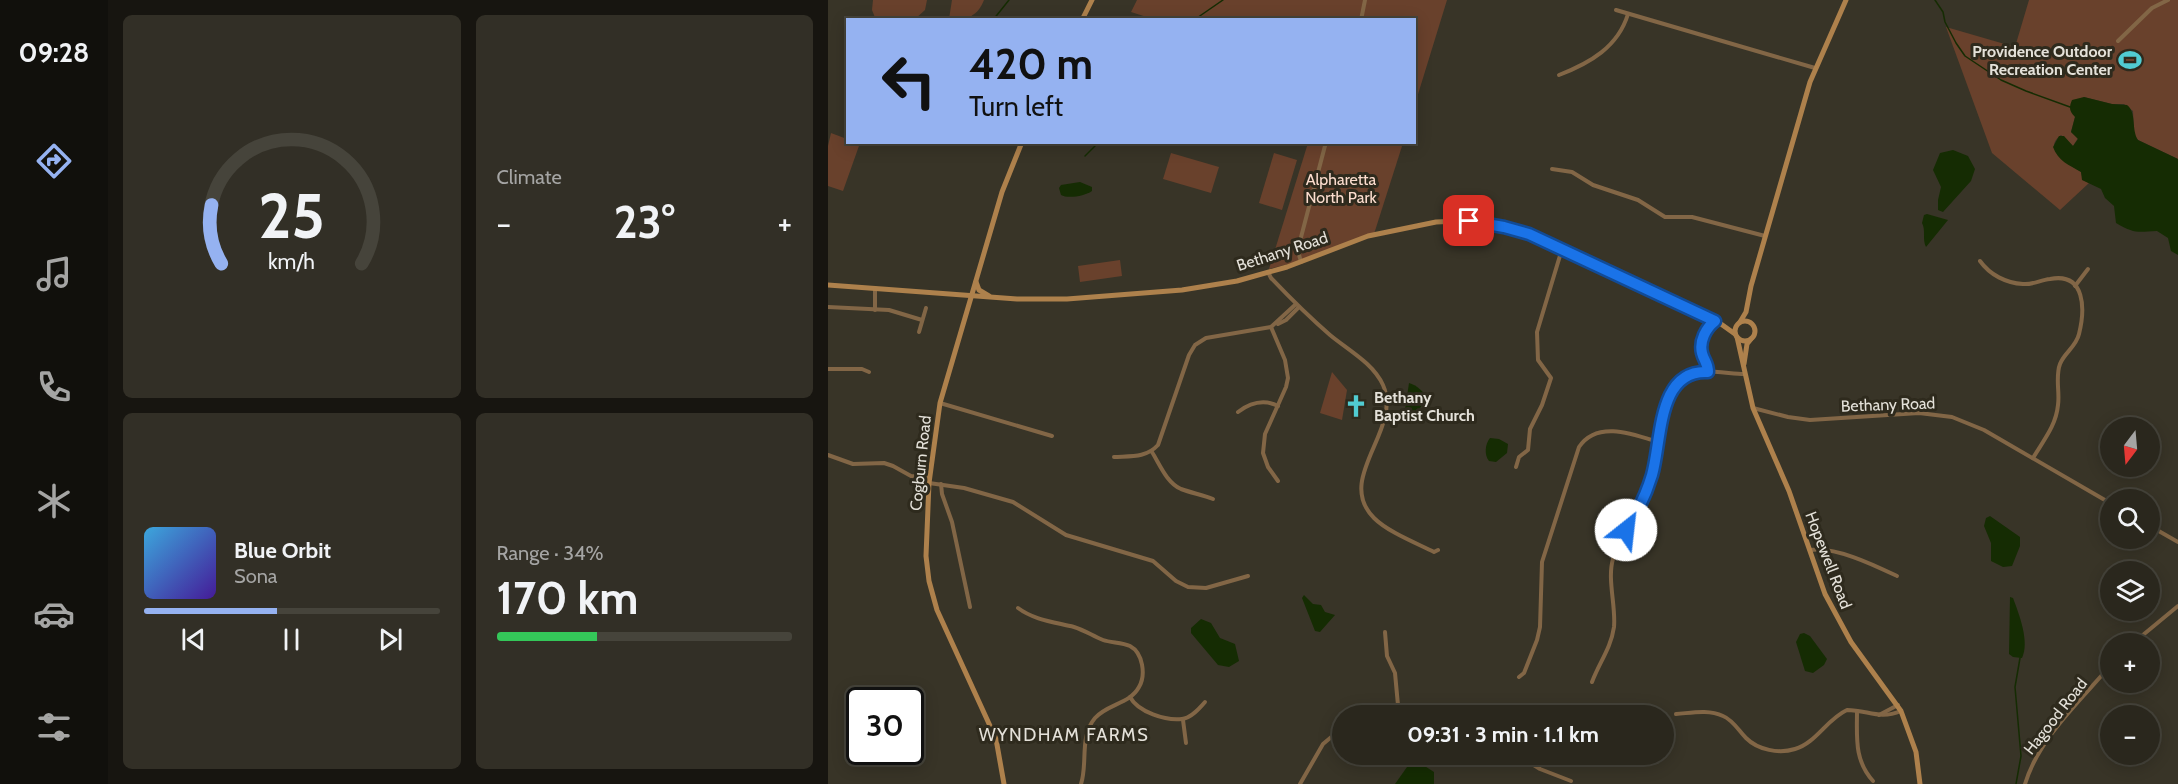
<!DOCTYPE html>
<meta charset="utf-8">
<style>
:root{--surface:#2a271d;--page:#322f26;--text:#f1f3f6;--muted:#a5a5a4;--line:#46443b;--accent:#95b2f1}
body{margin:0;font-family:Cabin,sans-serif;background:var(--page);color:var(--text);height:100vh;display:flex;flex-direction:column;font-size:22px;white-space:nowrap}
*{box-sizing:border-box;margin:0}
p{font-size:20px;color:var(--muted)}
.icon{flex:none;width:33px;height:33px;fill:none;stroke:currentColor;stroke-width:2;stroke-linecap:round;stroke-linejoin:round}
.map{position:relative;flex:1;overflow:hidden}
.side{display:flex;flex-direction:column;gap:15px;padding:15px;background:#171510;width:720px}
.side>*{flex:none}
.banner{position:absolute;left:18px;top:18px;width:570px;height:126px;border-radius:0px;box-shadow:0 3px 15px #0003,0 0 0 2px var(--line);background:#95b2f1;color:#111;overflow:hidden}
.needle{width:39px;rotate:196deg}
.tools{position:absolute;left:1272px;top:417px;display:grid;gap:12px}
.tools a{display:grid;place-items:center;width:60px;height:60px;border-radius:50%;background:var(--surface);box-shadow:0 3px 15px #0003,0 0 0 2px var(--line);font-size:30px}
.speed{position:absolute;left:18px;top:687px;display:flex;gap:12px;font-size:30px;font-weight:700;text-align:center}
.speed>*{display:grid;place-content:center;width:78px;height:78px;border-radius:50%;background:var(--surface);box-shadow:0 3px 15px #0003,0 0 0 2px var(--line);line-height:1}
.speed .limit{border:3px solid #111;border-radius:9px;background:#fff;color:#111}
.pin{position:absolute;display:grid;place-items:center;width:51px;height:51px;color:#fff;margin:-26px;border-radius:12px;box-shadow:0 3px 9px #0006}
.me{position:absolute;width:66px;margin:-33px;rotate:29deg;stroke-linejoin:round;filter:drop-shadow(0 0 4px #0008)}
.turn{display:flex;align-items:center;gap:21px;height:126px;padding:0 24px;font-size:27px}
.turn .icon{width:78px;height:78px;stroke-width:2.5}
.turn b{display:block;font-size:42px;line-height:51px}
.big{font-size:45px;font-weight:700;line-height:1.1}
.side .tile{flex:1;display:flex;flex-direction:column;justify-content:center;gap:9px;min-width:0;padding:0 21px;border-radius:9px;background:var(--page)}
.side .dial{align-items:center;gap:0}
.dial svg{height:156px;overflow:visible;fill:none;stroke:var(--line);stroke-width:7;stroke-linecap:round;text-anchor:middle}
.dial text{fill:var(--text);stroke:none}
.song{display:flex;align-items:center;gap:18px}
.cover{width:72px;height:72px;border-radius:9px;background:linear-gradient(135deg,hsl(200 70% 55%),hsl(260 70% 35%))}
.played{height:6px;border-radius:3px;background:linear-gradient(90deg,var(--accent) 45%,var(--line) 45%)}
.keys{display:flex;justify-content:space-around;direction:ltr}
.heat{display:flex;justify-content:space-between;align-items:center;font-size:33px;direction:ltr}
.charge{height:9px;border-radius:4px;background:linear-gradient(90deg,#34c759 34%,var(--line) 0)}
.side .tiles{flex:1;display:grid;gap:15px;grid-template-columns:repeat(2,1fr)}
.trip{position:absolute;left:504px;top:705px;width:342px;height:60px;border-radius:30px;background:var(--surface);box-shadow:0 3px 15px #0003,0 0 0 2px var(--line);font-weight:700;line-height:60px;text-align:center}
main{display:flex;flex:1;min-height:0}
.menu{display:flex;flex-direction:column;width:108px;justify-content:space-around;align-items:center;background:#11100c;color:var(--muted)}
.menu .icon{width:42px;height:42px}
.menu .current{color:var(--accent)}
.menu b{font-size:27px;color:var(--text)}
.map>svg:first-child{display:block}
.green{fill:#69412c}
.water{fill:#152c03}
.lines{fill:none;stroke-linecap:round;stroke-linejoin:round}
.stream{stroke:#152c03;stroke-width:1.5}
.street{stroke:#826646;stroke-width:4}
.secondary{stroke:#ae814c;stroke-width:5}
.route-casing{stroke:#114b97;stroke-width:15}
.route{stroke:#1a73e8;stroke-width:10}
.labels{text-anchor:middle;stroke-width:6;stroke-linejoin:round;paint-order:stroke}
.poi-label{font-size:16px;font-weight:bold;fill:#e4e1d9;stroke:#2e2a1d;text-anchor:end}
.park-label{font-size:16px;fill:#fcddce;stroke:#2e2a1d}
.street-label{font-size:16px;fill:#e4e1d9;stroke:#2e2a1d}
.neighbourhood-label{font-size:18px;letter-spacing:1.5px;fill:#e4e1d9;stroke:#2e2a1d}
</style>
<main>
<nav class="menu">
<b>09:28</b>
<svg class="icon current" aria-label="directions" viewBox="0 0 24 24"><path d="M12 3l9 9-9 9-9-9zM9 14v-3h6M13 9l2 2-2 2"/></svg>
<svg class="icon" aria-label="music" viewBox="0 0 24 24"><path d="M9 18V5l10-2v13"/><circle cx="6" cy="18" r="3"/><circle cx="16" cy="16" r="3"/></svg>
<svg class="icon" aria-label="phone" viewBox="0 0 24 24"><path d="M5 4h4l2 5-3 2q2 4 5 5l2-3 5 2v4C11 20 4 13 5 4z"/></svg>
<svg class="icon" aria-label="climate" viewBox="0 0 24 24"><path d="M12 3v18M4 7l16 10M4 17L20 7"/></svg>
<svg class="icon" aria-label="car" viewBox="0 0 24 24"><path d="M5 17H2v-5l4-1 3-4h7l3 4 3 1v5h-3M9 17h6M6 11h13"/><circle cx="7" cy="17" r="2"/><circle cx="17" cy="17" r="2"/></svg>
<svg class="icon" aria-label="filters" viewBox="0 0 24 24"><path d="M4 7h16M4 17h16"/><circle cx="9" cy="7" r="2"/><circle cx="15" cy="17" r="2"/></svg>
</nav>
<section class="side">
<div class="tiles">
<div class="tile dial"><svg viewBox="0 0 100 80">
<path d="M14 69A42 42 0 1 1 86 69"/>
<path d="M14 69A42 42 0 0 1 9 39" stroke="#95b2f1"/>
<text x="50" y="56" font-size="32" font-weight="700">25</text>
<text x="50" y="72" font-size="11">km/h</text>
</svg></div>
<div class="tile"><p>Climate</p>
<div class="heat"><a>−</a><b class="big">23°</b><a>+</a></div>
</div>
<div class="tile">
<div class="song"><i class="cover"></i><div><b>Blue Orbit</b><p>Sona</p></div></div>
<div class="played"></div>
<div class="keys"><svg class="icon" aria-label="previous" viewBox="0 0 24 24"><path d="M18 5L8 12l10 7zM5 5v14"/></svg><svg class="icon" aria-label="pause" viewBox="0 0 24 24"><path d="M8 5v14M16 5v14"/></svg><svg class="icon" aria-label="next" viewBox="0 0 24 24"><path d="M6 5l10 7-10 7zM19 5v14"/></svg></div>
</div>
<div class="tile"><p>Range · 34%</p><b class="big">170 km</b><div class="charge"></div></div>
</div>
</section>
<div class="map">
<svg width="1350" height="784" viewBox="0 0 1350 784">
<rect width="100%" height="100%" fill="#383427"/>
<g class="green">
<path d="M45 0H99L97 10 87 19 48 20 44 10Z"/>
<path d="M124 0H156C149 17 139 20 121 19Z"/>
<path d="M309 0H619L587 104 586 20H328L303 12Z"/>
<path d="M1201 0H1350V159L1310 140 1306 134 1305 111 1296 104H1284L1256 97 1247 117 1243 132 1250 138 1245 146 1233 135C1213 150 1241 164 1253 172L1255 180 1261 183 1232 210 1164 153 1118 27 1187 47Z"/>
<path d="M3 133 19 139 20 142 32 143 15 191 0 186V146Z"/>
<path d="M480 143H575L546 234 476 260 441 269Z"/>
<path d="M343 153 391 167 383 193 335 179Z"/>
<path d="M446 153 469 160 454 210 431 203Z"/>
<path d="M292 260 294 276 252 282 250 266Z"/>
<path d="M504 372 519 390 514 420 492 413Z"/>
</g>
<g class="water">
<path d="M1256 97 1284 104 1299 105C1309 113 1303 129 1310 140L1350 159V255L1343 251 1340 238 1329 231C1309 232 1307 234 1288 223L1286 206 1277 198 1273 189 1254 180 1253 172C1241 165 1230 161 1225 147L1231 136H1236L1245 146 1250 139 1243 132 1247 117C1241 111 1241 107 1244 100Z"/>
<path d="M1125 150 1140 156 1147 169 1143 181 1115 212 1110 210V200L1113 187 1105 170 1112 153Z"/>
<path d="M252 182 264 187V191C257 196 240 199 233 195L231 188 233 185Z"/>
<path d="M1099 214 1120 220 1098 247C1094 240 1098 230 1094 223L1096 215Z"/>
<path d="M581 383C588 385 597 392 599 399L589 412 584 413 577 410Z"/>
<path d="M662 438 671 439 680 444 679 453 668 462 661 461C656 455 657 444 662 438Z"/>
<path d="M1162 516 1192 537V546L1184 566 1175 567 1163 561V543L1156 526 1158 518Z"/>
<path d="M476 595 485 604 493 605 497 612 507 615 492 632 487 631 474 598Z"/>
<path d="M1182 597 1185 598C1191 614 1202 642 1194 658L1185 657 1181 654Z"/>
<path d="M373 619 383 623 392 638 407 644 411 661 401 667 390 665 363 633V628Z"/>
<path d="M976 633 982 636 999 659 996 665 985 673 977 671 968 642 972 634Z"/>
<path d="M587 763H592L606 772V784H567L579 767Z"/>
</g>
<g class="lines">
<g class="stream">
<path d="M1107 0 1115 12 1117 22 1128 43 1137 56 1173 80 1198 91 1242 107"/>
<path d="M165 20 181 0"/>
<path d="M366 20 395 0"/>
<path d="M257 156 271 142"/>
<path d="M1188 784 1193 756 1187 687 1192 658"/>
</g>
<g class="street">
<path d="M788 10 987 68"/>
<path d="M533 20 537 0"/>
<path d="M1290 41 1324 8 1340 0"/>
<path d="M731 75C762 63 790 47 800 14"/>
<path d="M724 169 744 172 765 185 810 200 837 217H864L937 236"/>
<path d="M1152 261C1162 275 1178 283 1195 284 1205 285 1212 280 1222 279 1258 272 1257 310 1251 334 1248 347 1236 353 1232 364 1227 377 1232 392 1230 405 1228 426 1215 441 1205 458"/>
<path d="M473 262 470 251 472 241 498 142"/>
<path d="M440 272 443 278C462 298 481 317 502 335 520 350 545 363 555 385 575 430 506 478 546 518 560 532 588 543 606 552L610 550"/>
<path d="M1247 286 1260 269"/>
<path d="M0 307 61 310 94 320"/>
<path d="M47 310V288"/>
<path d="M450 324 458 320 471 307"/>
<path d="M443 327 457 360 460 378 458 387 437 434 435 453 440 467 450 481"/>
<path d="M91 332 98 308"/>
<path d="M0 369H34L41 372"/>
<path d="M880 372C880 363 876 361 874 353 871 341 878 329 887 322"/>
<path d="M112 403 224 436"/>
<path d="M925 408 960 417 982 420 1091 413 1124 417 1156 430 1282 503"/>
<path d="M410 412C422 403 436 399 450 406"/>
<path d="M324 452C332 465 339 483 353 489 364 493 375 495 385 499"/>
<path d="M0 455 25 464 56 463 65 466 83 476 102 478"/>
<path d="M286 457C303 456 318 458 330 445L361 355 367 345 378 338 443 327 468 304"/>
<path d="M688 467 691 457 700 450 702 429 714 405 723 378 710 360 709 332 734 249"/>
<path d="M101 483 136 488 185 502 238 535 325 561 348 581 360 587 378 588 420 576"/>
<path d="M113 484 114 494 124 522 142 607"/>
<path d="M1322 526 1350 542"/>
<path d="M982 550C1007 546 1046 565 1069 576"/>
<path d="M190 608C206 620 226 622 246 627 256 630 265 636 275 640 283 643 294 642 302 646 315 653 318 675 311 687 302 704 279 704 267 718 251 737 260 763 253 784"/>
<path d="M557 632 559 656 567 673 571 716"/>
<path d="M1304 644 1350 606"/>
<path d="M691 677 696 673 709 640 712 627 714 562 751 447C769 420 805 434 830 442"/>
<path d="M764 682C771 663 783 648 786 627 788 606 779 579 785 559 792 534 810 513 819 490 831 459 828 394 858 375 869 368 902 374 916 374"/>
<path d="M302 697C310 712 338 721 354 719 363 718 371 709 377 702"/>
<path d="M1029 711C1029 737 1026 760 1045 781"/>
<path d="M848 714C863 713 880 709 895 716 905 720 911 731 918 738 930 750 951 754 967 749 988 743 999 719 1019 710 1040 710 1051 720 1073 711"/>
<path d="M1051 715 1070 705"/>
<path d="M573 716 610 712 624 716"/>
<path d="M355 720 358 743"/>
<path d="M688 754 712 769 743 781"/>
<path d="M472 784 495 744 514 728"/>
<path d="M1197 784C1211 738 1252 701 1282 666"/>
</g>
<g class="secondary">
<path d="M254 20 264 0"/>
<path d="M148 282 151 290 161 296"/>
<path d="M0 285 189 299H239L354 290 409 281 459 267 540 236 608 222 631 221 653 222 701 234 893 324 907 334"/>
<circle cx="917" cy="331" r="10"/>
<path d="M912 322 918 312 923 286 982 82 1018 0"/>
<path d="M909 337 925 408 961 491 997 594 1023 642 1073 711 1088 752 1092 784"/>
<path d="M916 364 919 344 923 339"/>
<path d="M176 784 168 739 109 610 101 581 98 556 101 483 112 403 174 192 194 142"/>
</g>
</g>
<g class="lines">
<g class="route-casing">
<path id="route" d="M641 221 676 227 701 234 887 321C878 328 871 341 874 353 876 361 880 363 880 372 829 369 834 440 824 475 818 495 809 513 798 530"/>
</g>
<use href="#route" class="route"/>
</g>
<defs>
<g id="stadium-bare" transform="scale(1.8)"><path d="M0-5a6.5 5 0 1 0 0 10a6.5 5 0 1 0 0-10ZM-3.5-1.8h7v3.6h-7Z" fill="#51ccd2" stroke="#2e2a1d" stroke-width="2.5" paint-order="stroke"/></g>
<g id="church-bare" transform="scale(1.8)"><path d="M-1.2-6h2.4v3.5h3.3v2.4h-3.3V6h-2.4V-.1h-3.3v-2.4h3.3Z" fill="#51ccd2" stroke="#2e2a1d" stroke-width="2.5" paint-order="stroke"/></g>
</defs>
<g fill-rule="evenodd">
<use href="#stadium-bare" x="1302" y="60"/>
<use href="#church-bare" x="528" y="406"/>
</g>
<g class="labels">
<g class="poi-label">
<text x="1284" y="57">Providence Outdoor<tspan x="1284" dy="18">Recreation Center</tspan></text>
<text x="546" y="403" text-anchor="start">Bethany<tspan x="546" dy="18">Baptist Church</tspan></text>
</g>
<g class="park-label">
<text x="513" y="185">Alpharetta<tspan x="513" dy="18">North Park</tspan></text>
</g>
<g class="street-label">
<text transform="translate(454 251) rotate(-18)" y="6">Bethany Road</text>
<text transform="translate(1060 404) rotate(-2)" y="6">Bethany Road</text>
<text transform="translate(92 463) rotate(-84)" y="6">Cogburn Road</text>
<text transform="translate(1001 560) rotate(69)" y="6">Hopewell Road</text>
<text transform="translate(1227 716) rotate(-52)" y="6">Hagood Road</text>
</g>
<g class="neighbourhood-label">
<text x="236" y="741">WYNDHAM FARMS</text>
</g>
</g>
</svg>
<div class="tools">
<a><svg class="needle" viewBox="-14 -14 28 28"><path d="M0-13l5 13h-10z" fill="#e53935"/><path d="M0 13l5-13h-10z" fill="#a5a5a4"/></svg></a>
<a><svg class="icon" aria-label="search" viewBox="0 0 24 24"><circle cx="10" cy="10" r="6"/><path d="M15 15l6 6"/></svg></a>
<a><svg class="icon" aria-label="layers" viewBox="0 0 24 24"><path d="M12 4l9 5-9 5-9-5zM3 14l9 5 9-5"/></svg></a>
<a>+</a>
<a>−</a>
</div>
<div class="speed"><div class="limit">30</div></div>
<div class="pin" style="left:641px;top:221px;background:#d93025"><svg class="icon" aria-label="arrive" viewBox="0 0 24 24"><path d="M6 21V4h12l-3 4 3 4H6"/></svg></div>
<svg class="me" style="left:798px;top:530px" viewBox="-20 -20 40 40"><circle r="19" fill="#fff"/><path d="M0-13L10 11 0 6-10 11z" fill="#1a73e8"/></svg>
<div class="trip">09:31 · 3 min · 1.1 km</div>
<div class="banner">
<div class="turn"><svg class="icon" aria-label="left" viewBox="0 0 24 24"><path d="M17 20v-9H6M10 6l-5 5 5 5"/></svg><div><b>420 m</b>Turn left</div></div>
</div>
</div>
</main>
